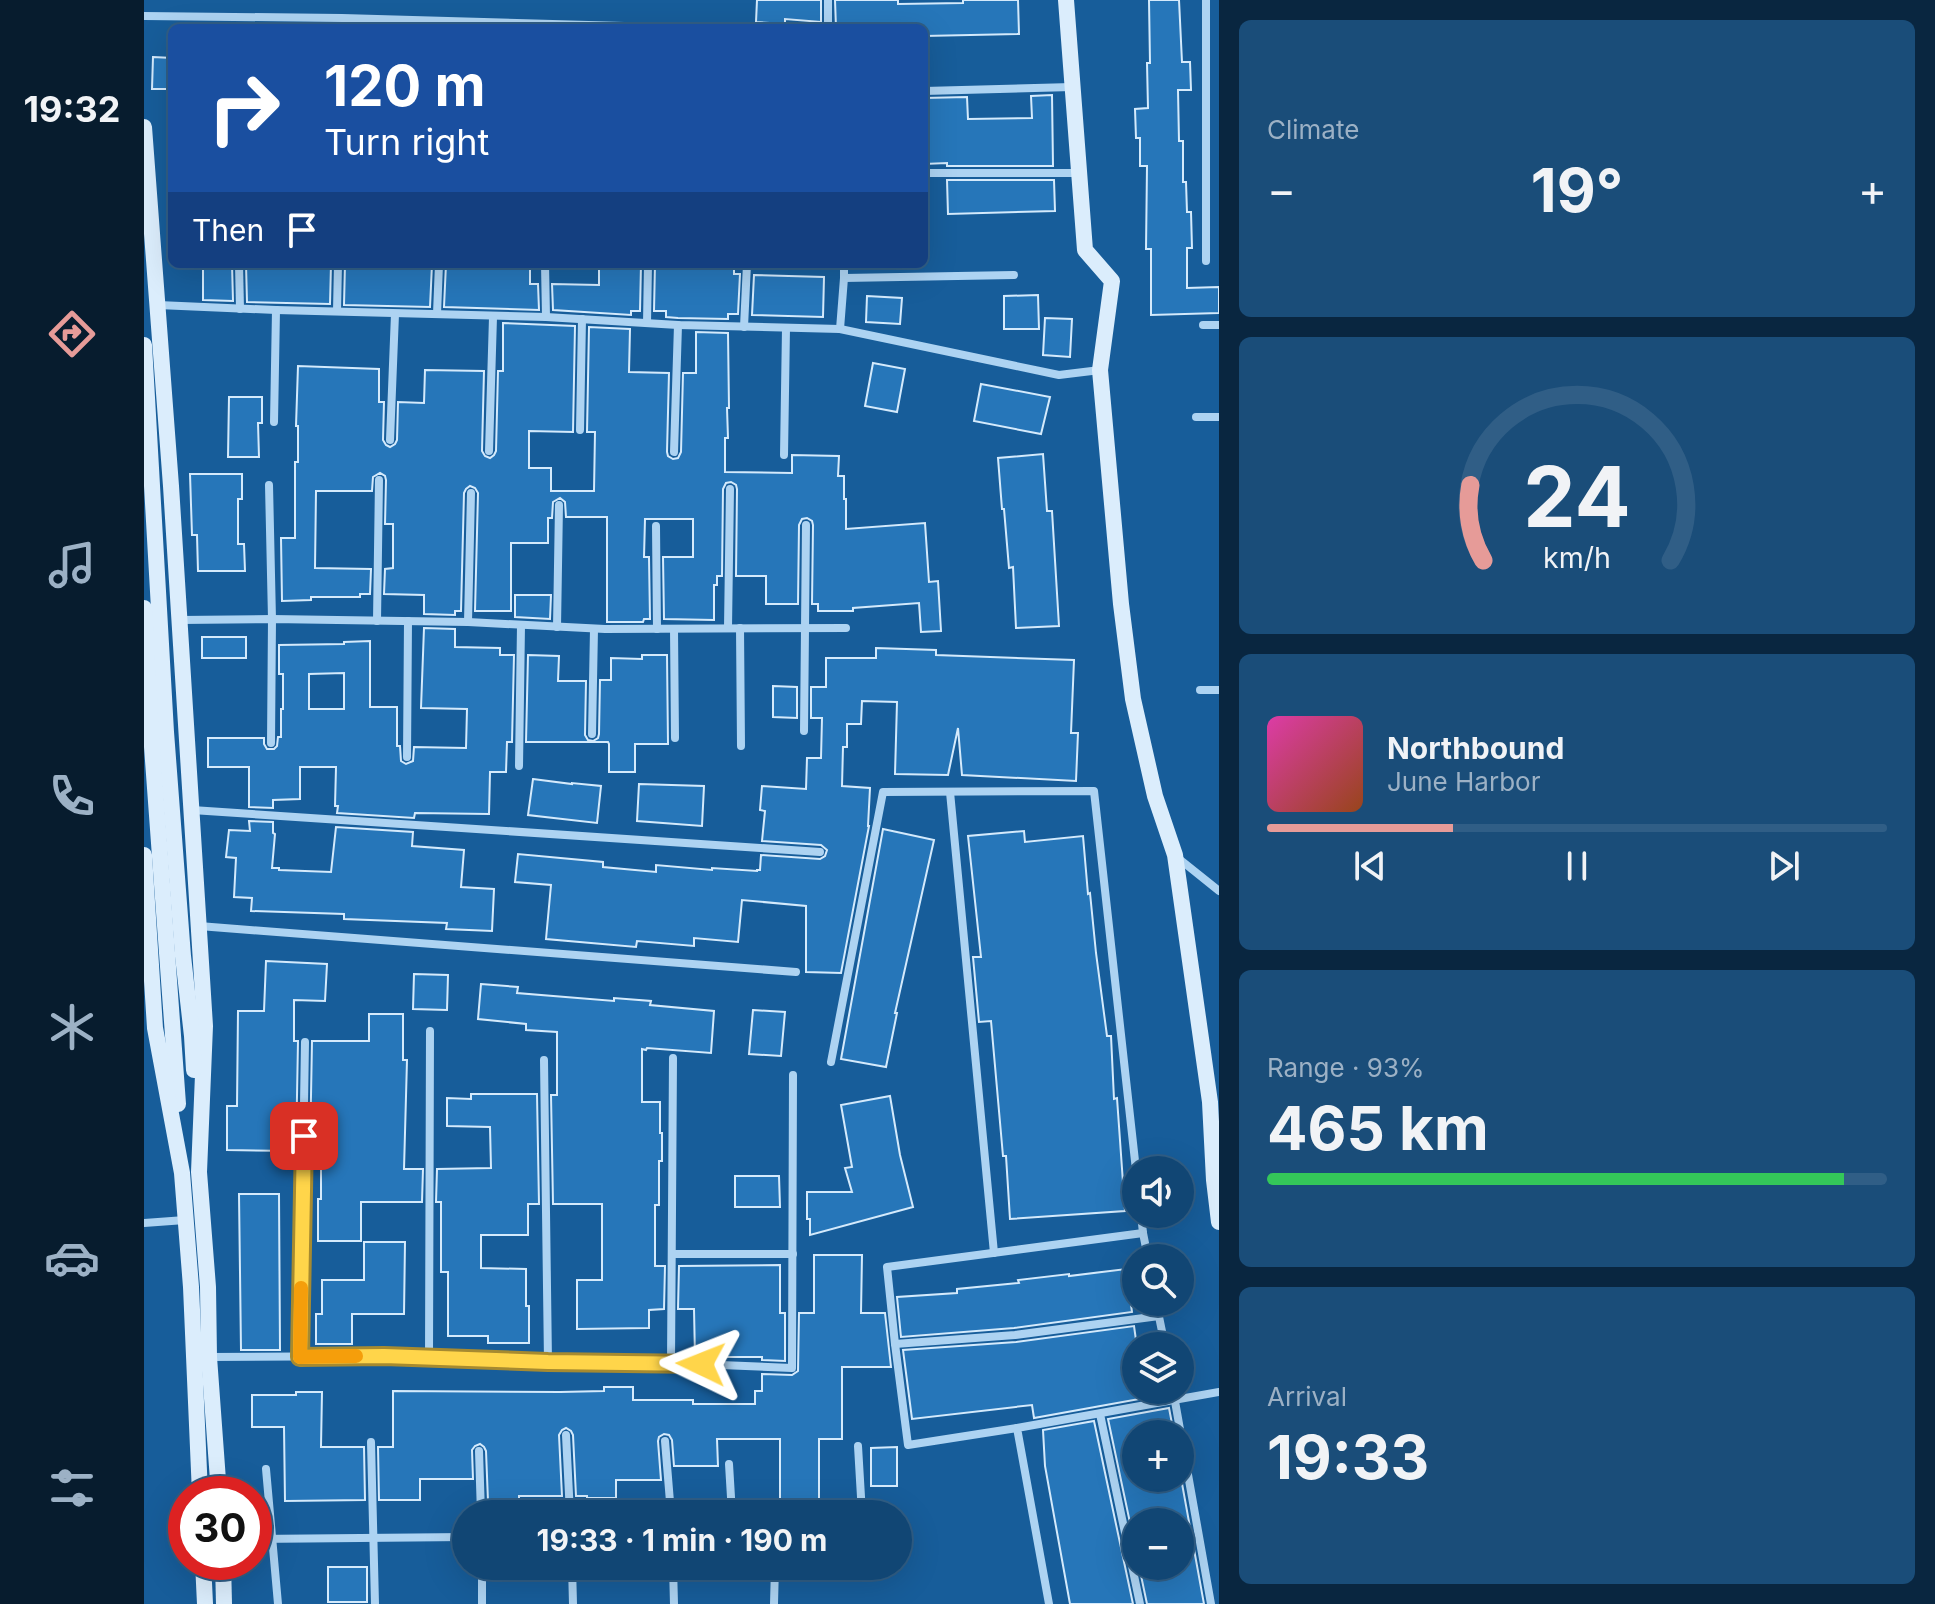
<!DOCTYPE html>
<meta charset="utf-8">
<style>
:root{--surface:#114674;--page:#1a4d79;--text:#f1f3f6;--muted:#9cb1c5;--line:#305e86;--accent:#e69b98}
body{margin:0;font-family:Inter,sans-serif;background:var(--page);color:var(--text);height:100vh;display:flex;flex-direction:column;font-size:30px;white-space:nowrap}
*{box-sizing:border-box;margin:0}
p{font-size:26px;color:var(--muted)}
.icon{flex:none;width:44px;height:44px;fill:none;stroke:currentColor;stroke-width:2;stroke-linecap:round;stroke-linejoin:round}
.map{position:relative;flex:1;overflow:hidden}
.drawer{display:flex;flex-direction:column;gap:20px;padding:20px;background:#092640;width:716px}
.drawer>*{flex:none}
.hud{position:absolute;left:24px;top:24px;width:760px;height:244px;border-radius:12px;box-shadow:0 8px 32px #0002,0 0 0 2px var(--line);background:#1a4fa0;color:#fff;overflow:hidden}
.fabs{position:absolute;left:978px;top:1156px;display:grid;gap:16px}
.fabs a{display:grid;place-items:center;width:72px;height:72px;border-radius:50%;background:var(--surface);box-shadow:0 8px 32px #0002,0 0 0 2px var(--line);font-size:40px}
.speed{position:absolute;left:24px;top:1476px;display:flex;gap:16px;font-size:40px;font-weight:700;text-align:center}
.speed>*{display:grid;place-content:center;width:104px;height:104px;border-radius:50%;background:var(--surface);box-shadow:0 8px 32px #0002,0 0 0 2px var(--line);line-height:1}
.speed .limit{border:12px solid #d22;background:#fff;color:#111}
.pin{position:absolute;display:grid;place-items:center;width:68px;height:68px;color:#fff;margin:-34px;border-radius:16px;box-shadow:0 4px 12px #0006}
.me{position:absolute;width:88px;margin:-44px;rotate:272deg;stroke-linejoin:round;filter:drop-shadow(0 0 6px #0008)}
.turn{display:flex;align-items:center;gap:28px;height:168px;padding:0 24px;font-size:36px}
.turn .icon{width:104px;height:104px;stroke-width:2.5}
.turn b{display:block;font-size:56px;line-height:68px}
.then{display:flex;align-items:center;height:76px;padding:0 24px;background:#0003;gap:16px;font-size:30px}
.big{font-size:60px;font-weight:700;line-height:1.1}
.drawer .card{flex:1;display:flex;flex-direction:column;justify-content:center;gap:12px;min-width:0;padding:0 28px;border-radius:12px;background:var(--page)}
.drawer .dial{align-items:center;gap:0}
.dial svg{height:208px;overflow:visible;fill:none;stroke:var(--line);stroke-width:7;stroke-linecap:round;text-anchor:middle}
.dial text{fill:var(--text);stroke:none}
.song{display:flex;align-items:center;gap:24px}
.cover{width:96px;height:96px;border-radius:12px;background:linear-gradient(135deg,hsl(320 70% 55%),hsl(20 70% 35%))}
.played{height:8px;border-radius:4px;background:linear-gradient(90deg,var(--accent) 30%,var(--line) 30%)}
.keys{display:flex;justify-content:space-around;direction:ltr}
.heat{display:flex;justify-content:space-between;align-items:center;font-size:44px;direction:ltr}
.charge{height:12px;border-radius:6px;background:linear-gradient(90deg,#34c759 93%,var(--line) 0)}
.trip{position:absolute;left:308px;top:1500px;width:460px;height:80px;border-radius:40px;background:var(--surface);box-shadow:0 8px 32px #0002,0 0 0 2px var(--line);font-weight:700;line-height:80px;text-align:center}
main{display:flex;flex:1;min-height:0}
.tab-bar{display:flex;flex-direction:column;width:144px;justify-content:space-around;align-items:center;background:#071c2e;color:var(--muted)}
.tab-bar .icon{width:56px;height:56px}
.tab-bar .on{color:var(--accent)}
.tab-bar b{font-size:36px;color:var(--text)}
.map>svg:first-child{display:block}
.building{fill:#2676b9;stroke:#d4eafc;stroke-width:2;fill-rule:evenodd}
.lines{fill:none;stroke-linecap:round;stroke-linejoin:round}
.street{stroke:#add3f2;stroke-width:8}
.secondary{stroke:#dbedfc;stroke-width:16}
.route-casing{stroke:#a68a30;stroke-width:20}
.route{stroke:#ffd54a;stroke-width:14}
.slow{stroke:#f59e0b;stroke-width:14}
</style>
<main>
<nav class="tab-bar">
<b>19:32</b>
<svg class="icon on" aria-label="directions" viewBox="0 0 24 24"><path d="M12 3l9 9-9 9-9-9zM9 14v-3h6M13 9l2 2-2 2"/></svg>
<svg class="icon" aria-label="music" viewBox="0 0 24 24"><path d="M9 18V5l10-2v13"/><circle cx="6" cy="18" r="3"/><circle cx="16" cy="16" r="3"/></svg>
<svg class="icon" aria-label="phone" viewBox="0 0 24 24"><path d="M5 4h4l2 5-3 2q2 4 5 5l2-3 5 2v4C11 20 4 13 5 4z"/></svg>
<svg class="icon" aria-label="climate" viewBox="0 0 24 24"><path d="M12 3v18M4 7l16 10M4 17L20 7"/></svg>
<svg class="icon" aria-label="car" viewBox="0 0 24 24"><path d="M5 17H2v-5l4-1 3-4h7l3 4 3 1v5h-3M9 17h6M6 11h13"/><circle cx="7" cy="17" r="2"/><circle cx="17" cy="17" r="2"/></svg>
<svg class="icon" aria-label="filters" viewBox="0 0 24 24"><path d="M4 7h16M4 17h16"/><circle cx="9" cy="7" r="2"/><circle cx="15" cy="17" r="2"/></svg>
</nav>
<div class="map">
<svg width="1075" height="1604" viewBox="0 0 1075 1604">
<rect width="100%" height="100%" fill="#175d9a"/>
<g class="building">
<path d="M613 0H677V22L641 19V24L612 22Z"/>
<path d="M691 0H754V4L819 3V0H874L875 34 780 36V28H692Z"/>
<path d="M1005 0H1035L1038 62H1046L1047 90H1034L1035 141H1039V182H1042L1043 212H1047L1048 248H1043V288L1075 287V313L1007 315V249H1002L1003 166H996V138H992L991 109 1004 108 1003 63H1006Z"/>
<path d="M9 57 28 58V89H8Z"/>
<path d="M908 95 909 166H803V163L780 164V98L823 97 824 119 888 118 887 96Z"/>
<path d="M803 180H910L911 211 804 214Z"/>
<path d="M59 264H88L89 301 59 300Z"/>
<path d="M102 264H187L186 304 103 302Z"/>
<path d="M201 264H288L286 307 200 305Z"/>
<path d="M302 264H386V284H394L395 310 300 307Z"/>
<path d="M455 264H497L496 311H487V315L409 310 408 284 455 285Z"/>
<path d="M511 264H590V274H596L594 314H584V319L534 318 522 317V311H510Z"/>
<path d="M610 275 680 277 679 317 608 315Z"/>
<path d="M894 295 895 329H860V296Z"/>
<path d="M723 296 758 298 756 324 722 322Z"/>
<path d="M901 318 928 319 926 357 899 355Z"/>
<path d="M359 323 431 326 429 432 385 431V468H407V491H450L451 432H443L445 327 486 329 485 372 525 373 523 452 524 456 529 459 534 458 537 452 539 373H552V332L584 333 585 408H583L584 438H581V472L648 473V455L695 456 694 476H700V499H702V529L781 523 785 582 794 581 797 631 777 632 775 603 709 608V611H674V604H668L669 525 668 521 663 518 658 519 655 525 654 604H622V576H592L593 489 592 485 587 482 582 483 579 489 578 576H573V585H570V620L520 619 519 557H549V519H501L500 557H505L506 619H500L499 622H463V517H422L421 502 416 498 409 502 408 518H404V543H367V611H331L334 493 331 488 326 486 322 489 320 493 317 611H311V615L280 614V595L240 594 241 569 249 568V524H241L242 480 241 476 236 473 229 477 228 491H172L171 568 227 569 226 594H216V597H167V600L138 601 137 538H151V462H154V426H152L154 366 235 369V402H240L239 440 242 445 246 447 251 444 253 440 254 402 280 403 281 370 340 371 338 451 341 456 346 458 350 455 352 451 354 371H359Z"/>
<path d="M729 363 761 369 753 412 721 406Z"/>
<path d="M837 384 906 397 897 434 830 421Z"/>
<path d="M85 397H118V423H114L115 457H84Z"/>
<path d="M899 454 903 511H908L915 626 872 628 869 567 865 568 860 509H858L854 458Z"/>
<path d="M46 474H98V499H94V544H100L101 571H54L53 535H48Z"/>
<path d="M371 595H407L406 619 371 617Z"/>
<path d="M280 628 311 629V647L356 648V655H370L368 742H363L362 772H346L345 814 271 813 270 818 193 813 194 806H191L192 767H156V799L129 800V808L105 807V767H64V738H120V744L123 749H130L133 746 134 737H137V709H139V674H135V645L200 644V642L226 641V707H253V746H256L257 761 262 764 269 761 270 747 322 748 323 709 277 708ZM200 673V709H165V674Z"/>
<rect x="58" y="637" width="44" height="21"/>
<path d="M732 648 792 650V655L930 660 927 733H934L932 781 818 775 814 728 804 775 751 774 753 702 718 701 717 724H703V747H699L698 786 726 788 724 826H725L697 973 662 972V906L598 900 594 942 550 938V946L493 941 492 947 402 939 407 885 371 882 374 854 459 862V867L512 872V865L568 870V868L613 871V870H616L617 855 676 859 681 856 683 850 677 845 618 841 621 811 616 810 618 786 662 789 663 758H677L678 718H667V687H682V658H732Z"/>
<path d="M384 655 415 656 414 681H442L441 735 444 740 449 741 454 738 455 734 456 680H467V658L498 659V655H523L524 744H491V772H465V744L464 742H382Z"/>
<path d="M629 686 653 687V718L629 717Z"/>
<path d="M389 779 428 784V783L457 786 453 823 384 815Z"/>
<path d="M495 784 560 786 558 826 493 821Z"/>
<path d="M105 821 129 822V833L131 834 128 868H135V870L187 872 192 827 269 832 268 846 320 850 317 887 350 889 348 931 302 929 303 923 200 919V914L107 911 108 898 90 897 92 858 82 857 85 830 106 831Z"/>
<path d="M739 829 790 840 751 1013H753L742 1067 697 1059Z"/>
<path d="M880 831 881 842 939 836 944 894 946 893 952 953 963 1036H967L970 1099 973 1098 981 1211 866 1219 862 1156H859L847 1021 835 1022 829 957H837L824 836Z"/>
<path d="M122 961 183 964 181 1001 150 1000V1041H154L152 1151 83 1150V1106H93L94 1011H120Z"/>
<path d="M270 974 304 975 303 1010 269 1009Z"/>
<path d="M337 984 374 987 373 993 470 1001V998L507 1001 506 1005 570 1011 567 1053 503 1048 502 1050 498 1049V1102H516V1133H518V1161H515V1205H511V1266H521L520 1309 505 1310V1328L433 1329V1280H458V1204H409L407 1095H413V1032L382 1030V1024L334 1019Z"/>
<path d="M609 1010 641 1012 637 1056 605 1054Z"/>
<path d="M225 1014H259V1060H263L260 1169H279L278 1202H217V1241H174V1199H177V1151H166L168 1041H225Z"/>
<path d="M327 1094H393L395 1204H384V1235H337V1268L382 1269V1306H385V1343H344V1336H304V1272H297V1202H292L293 1169 347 1168 346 1127 303 1126V1098L327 1099Z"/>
<path d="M746 1096 756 1155 769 1207 666 1235V1219H663V1192H708L701 1168 708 1167 697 1105Z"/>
<path d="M591 1176H635L636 1207H591Z"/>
<path d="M95 1194H135L136 1350H97Z"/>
<path d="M220 1242H261L260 1314H208V1344H172V1314H178V1280H220Z"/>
<path d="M670 1255H718L717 1313H741L747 1367H698V1439H675V1514H636V1439H573L574 1466H530L528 1440 525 1435 520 1434 515 1437 514 1441 517 1480H472V1498H443V1496H432L429 1435 427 1431 422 1428 418 1430 415 1435 418 1496H375V1501H344L342 1451 340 1447 336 1444 331 1446 328 1450 329 1479H276V1500H235L234 1447H249V1391L416 1392 460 1391V1387H489V1400H549V1404H611V1391H618V1374L648 1375 654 1371 655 1313H670Z"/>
<path d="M636 1265V1313H641V1361L618 1360V1357H551L550 1309H534L535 1266Z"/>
<path d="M982 1269 988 1312 870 1328 757 1337 753 1297 813 1293V1289L875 1283 874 1280 925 1274V1276Z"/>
<path d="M990 1326 992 1340V1390H1022L1023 1394 890 1418 888 1405 768 1419 759 1350 872 1342Z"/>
<path d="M152 1392H178L177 1447H220L221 1500 141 1501 140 1427H108V1395H152Z"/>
<path d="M1025 1408 1030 1434H992V1478H1037L1060 1604H1003L995 1566H1036V1522H992V1551L964 1419Z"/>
<path d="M950 1421 989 1604H926L901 1466 899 1430Z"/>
<path d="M753 1447V1486H727V1448Z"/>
<rect x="184" y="1567" width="39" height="35"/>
</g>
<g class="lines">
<g class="street">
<path d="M1062 0V261"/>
<path d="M0 16 198 18 552 28"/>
<path d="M684 28V0"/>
<path d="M780 91 928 87"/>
<path d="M780 173H935"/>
<path d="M95 264 96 309"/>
<path d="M401 264 402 317"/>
<path d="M700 278 870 275"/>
<path d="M14 305 132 310 402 317 534 325 696 329 915 375 956 370"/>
<path d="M193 311 194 264"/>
<path d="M293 314 295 264"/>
<path d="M503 323 504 264"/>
<path d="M1059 325H1075"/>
<path d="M600 327 603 264"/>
<path d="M696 329 700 278V264"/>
<path d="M1052 417H1075"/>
<path d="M130 422 132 310"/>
<path d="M436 430 438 319"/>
<path d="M246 440 251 314"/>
<path d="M345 451 349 317"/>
<path d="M530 452 534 325"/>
<path d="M640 455 642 328"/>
<path d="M125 485 128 619 127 743"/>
<path d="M512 526 513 629"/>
<path d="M36 620 128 619 324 622 461 629 702 628"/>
<path d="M233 621 235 480"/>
<path d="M324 622 327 493"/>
<path d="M413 627 415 505"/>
<path d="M584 628 586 489"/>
<path d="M596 628 597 746"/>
<path d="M530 629 531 738"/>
<path d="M1056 690H1075"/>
<path d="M660 731 662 525"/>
<path d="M448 734 450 629"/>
<path d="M263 757 264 621"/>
<path d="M375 766 377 625"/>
<path d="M806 792 850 1253"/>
<path d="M48 810 676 852"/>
<path d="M1034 858 1075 891"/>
<path d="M55 926 652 972"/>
<path d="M400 1060 404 1362 527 1363 648 1368 649 1075"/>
<path d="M687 1062 739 792 950 791 992 1170"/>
<path d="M997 1214 999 1233"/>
<path d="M0 1223 41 1220"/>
<path d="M528 1254H649"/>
<path d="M1012 1302 1021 1346"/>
<path d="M751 1344 871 1335 1015 1316"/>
<path d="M65 1357 240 1356 404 1362"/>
<path d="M156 1357 161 1042"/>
<path d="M285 1358 286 1031"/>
<path d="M527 1363 529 1058"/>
<path d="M1029 1390 1067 1604"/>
<path d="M956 1414 996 1604"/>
<path d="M873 1428 764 1445 751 1344 743 1267 999 1233 1004 1258"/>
<path d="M422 1435 426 1514"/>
<path d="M521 1441 527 1514"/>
<path d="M227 1442 231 1604"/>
<path d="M714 1446 718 1514"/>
<path d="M335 1451 337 1514"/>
<path d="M585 1464 588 1514"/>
<path d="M122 1469 134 1604"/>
<path d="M110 1539 322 1537"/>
<path d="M338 1566V1604"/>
<path d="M428 1566 429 1604"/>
<path d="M529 1566 530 1604"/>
<path d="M630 1604 631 1566"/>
<path d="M905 1604 873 1428 1075 1392"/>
</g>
<g class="secondary">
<path d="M922 0 941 250 968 281 956 370 977 604 989 699 1011 796 1031 855 1066 1102 1070 1180 1075 1222"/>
<path d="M0 127 27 486 61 1026 55 1172 64 1287 65 1357 75 1494"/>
<path d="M0 345 22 732 39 956 48 1036 50 1070"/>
<path d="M0 608 7 733 34 1104"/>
<path d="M0 855 11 1028 38 1173 47 1287 56 1494"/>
<path d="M59 1562 61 1604"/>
<path d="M79 1562 80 1604"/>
</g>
</g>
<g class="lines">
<g class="route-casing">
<path id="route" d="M160 1136 156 1357 240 1356 404 1362 557 1364"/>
</g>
<use href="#route" class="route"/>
<path class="slow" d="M157 1288 156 1357 212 1356"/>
</g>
</svg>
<div class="fabs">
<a><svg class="icon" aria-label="sound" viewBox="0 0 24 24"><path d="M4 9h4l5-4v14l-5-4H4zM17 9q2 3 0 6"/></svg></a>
<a><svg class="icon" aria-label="search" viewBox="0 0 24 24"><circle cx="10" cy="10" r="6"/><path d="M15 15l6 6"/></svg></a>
<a><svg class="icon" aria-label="layers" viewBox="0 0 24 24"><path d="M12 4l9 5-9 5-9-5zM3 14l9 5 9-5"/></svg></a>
<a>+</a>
<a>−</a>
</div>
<div class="speed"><div class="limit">30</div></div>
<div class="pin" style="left:160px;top:1136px;background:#d93025"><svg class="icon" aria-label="arrive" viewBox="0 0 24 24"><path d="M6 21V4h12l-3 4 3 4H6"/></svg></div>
<svg class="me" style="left:557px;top:1364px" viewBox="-20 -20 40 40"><path d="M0-17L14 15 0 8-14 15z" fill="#ffd54a" stroke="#fff" stroke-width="4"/></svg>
<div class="trip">19:33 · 1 min · 190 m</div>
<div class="hud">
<div class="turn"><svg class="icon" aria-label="right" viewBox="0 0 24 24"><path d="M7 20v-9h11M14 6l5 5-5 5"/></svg><div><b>120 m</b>Turn right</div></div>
<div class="then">Then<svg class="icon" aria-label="arrive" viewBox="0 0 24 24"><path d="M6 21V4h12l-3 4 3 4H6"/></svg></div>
</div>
</div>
<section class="drawer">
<div class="card"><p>Climate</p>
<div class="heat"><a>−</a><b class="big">19°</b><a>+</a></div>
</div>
<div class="card dial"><svg viewBox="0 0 100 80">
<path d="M14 69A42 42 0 1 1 86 69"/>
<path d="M14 69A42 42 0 0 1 9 40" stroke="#e69b98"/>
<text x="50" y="56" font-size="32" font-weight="700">24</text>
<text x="50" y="72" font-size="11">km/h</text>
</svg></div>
<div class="card">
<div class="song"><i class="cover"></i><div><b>Northbound</b><p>June Harbor</p></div></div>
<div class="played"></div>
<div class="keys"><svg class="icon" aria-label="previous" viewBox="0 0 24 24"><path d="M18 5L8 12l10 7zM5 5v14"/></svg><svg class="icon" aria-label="pause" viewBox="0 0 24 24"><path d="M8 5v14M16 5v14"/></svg><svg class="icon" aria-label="next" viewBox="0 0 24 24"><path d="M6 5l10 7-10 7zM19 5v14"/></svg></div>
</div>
<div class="card"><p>Range · 93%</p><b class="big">465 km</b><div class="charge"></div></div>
<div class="card"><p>Arrival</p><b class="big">19:33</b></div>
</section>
</main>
